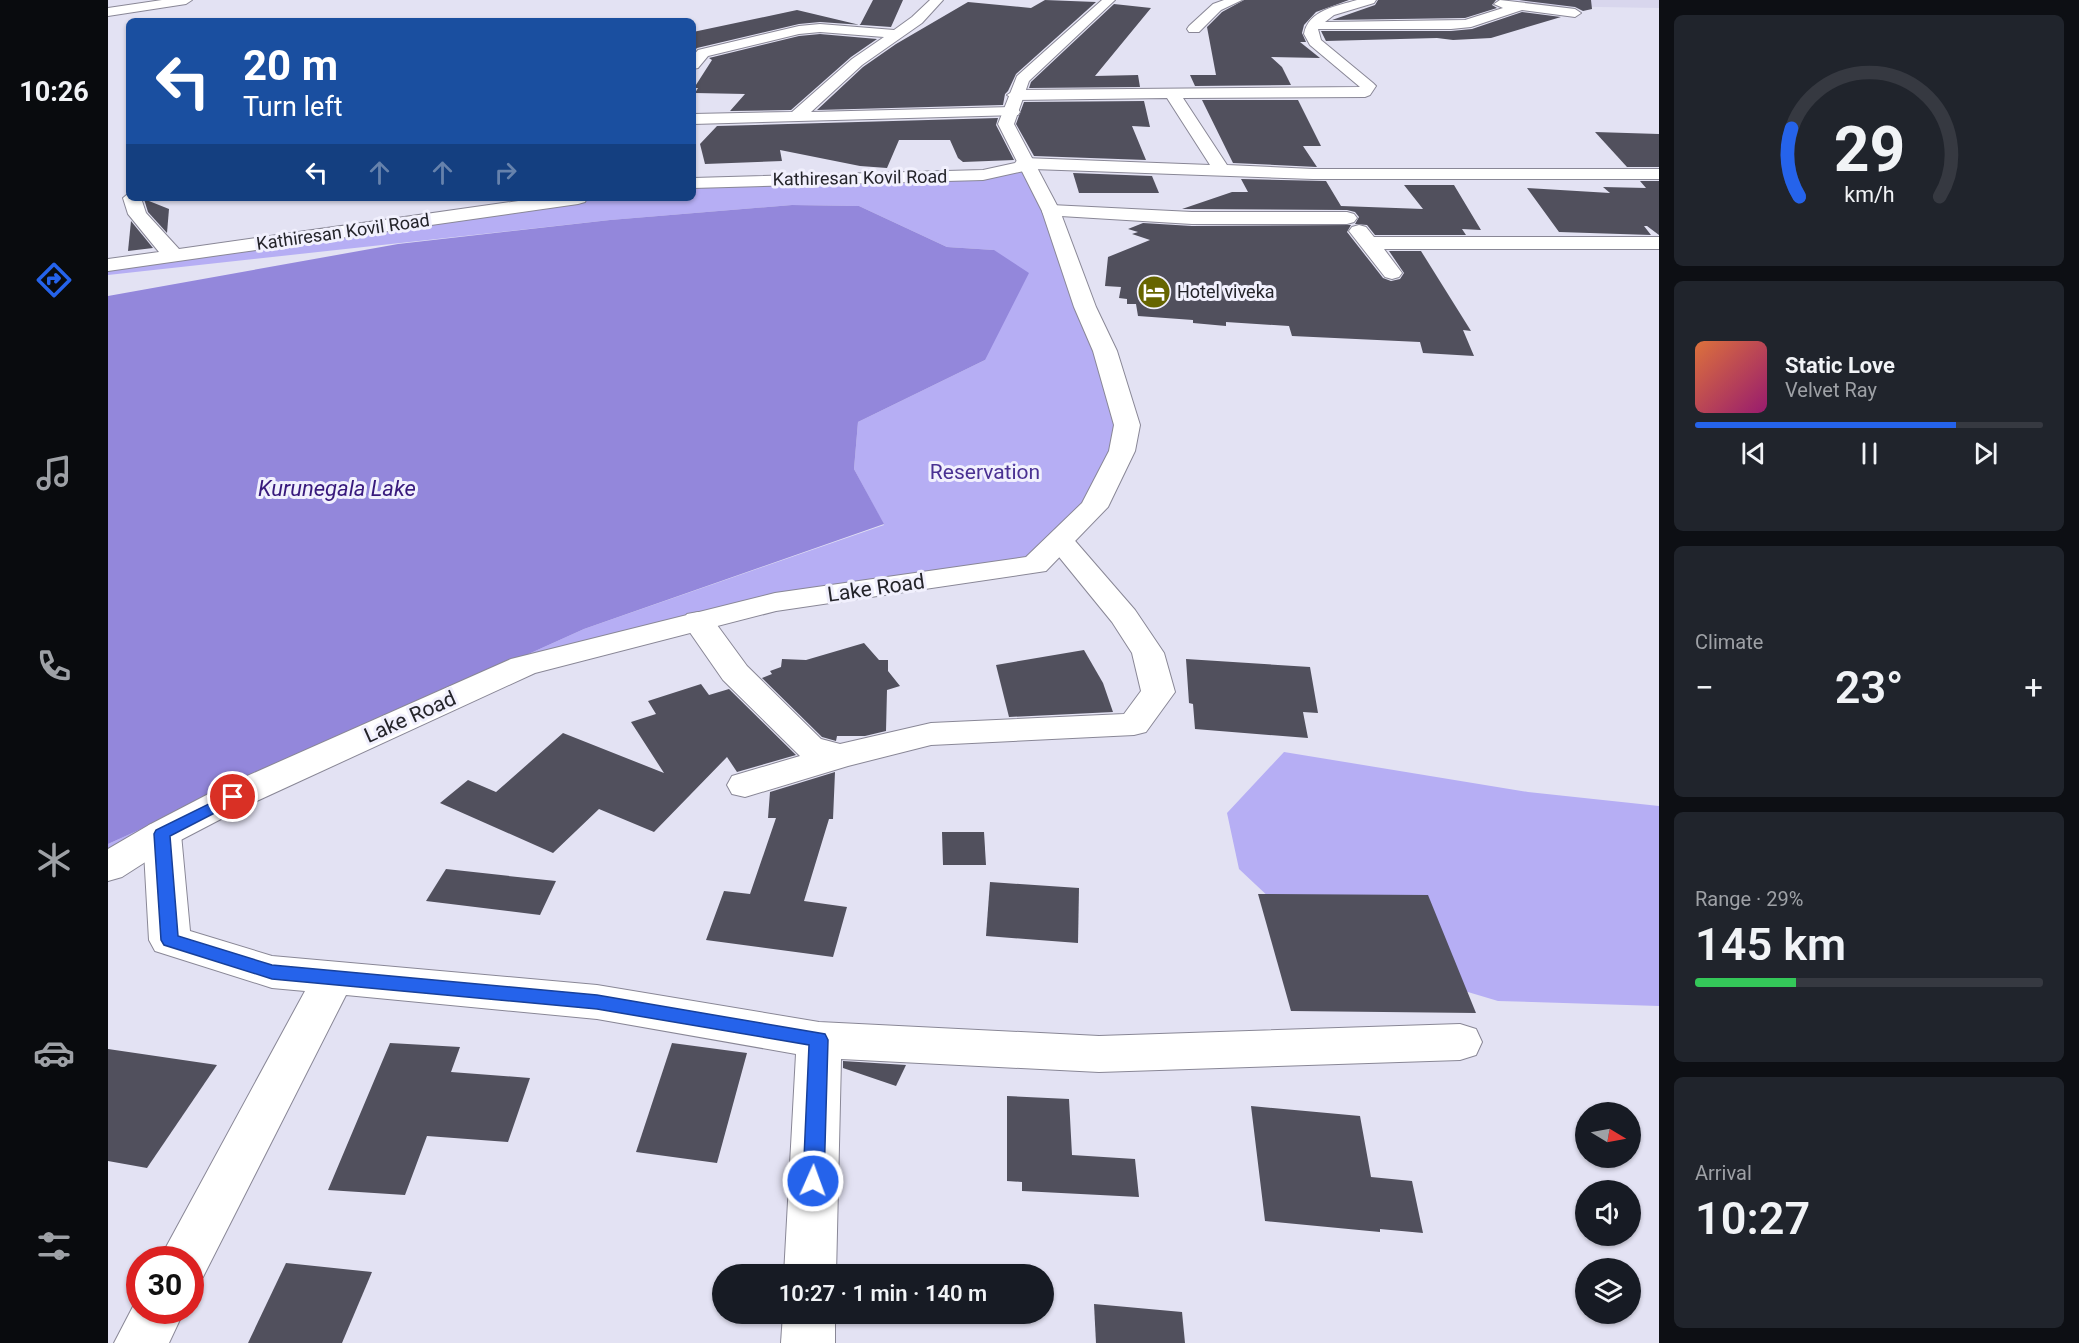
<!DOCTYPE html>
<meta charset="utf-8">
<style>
:root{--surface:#171b24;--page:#20242c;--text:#f1f3f6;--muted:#9ea1a6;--line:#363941;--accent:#2563eb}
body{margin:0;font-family:Roboto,sans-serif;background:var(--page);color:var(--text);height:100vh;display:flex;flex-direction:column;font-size:22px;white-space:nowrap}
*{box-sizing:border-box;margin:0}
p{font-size:20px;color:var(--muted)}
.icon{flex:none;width:33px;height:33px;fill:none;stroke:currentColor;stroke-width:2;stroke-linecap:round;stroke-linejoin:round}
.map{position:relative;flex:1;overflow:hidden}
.details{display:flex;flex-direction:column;gap:15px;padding:15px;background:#0d0f14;width:420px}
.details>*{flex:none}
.banner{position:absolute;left:18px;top:18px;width:570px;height:183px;border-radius:9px;box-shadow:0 2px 4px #0004;background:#1a4fa0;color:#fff;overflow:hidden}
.needle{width:39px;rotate:100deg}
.controls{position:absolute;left:1467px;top:1102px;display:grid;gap:12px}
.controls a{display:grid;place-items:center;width:66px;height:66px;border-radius:50%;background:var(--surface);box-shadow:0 2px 4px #0004;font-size:30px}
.speed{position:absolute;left:18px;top:1246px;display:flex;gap:12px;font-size:30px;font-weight:700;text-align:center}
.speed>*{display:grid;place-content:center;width:78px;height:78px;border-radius:50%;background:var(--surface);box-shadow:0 2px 4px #0004;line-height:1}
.speed .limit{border:9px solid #d22;background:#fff;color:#111}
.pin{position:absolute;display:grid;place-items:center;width:51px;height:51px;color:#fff;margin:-26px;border:3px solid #fff;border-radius:50%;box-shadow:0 2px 6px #0007}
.me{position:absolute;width:66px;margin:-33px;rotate:2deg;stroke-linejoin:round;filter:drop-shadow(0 0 4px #0008)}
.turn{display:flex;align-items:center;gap:21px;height:126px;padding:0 18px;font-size:27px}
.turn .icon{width:78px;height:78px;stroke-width:2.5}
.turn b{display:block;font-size:42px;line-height:51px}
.lanes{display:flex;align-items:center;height:57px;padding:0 18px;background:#0003;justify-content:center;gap:30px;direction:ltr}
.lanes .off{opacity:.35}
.big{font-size:45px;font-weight:600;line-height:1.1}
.details .widget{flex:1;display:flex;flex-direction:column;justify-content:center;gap:9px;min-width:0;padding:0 21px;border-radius:9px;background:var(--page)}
.details .dial{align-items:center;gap:0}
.dial svg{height:156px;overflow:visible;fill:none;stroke:var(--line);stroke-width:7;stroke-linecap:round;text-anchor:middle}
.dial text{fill:var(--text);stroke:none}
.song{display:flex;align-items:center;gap:18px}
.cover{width:72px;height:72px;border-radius:9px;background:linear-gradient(135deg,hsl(20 70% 55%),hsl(320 70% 35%))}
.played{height:6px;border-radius:3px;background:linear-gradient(90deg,var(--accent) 75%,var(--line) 75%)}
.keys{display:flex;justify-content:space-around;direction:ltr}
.heat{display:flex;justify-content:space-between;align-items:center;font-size:33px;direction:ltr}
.charge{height:9px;border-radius:4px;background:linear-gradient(90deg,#34c759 29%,var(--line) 0)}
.trip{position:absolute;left:604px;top:1264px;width:342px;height:60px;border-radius:30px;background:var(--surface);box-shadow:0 2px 4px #0004;font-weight:600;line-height:60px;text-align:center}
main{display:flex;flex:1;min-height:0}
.menu{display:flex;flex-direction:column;width:108px;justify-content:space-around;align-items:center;background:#090b0e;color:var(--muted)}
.menu .icon{width:42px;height:42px}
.menu .current{color:var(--accent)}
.menu b{font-size:27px;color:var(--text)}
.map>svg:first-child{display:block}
.built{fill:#d8d6ed}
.green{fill:#b6aef4}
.water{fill:#9387db}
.building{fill:#51505d}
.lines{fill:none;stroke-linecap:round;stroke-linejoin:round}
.minor-casing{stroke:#898796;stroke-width:2}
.major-casing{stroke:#898796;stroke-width:2}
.highway-casing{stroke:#898796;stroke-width:2}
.minor{fill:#fff;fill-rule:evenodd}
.major{fill:#fff;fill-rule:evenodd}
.highway{fill:#fff;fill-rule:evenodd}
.route{fill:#2563eb;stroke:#184099;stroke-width:1.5}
.labels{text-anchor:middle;stroke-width:6;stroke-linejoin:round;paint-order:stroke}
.far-street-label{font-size:18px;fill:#24242a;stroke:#f1f0fd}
.far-poi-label{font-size:18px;fill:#24242a;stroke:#f1f0fd;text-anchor:start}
.park-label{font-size:21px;fill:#4a3193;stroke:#f1f0fd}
.street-label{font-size:21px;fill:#24242a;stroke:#f1f0fd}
.water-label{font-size:22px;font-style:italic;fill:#38197c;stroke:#f1f0fd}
</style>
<main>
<nav class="menu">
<b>10:26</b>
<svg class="icon current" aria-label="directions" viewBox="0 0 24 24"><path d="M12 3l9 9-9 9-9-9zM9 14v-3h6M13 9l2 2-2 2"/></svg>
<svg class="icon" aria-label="music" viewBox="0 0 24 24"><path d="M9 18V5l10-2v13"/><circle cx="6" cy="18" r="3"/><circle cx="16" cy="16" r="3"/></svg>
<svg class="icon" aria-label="phone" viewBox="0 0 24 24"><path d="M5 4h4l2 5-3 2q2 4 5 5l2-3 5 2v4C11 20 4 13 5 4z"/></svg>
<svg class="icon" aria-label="climate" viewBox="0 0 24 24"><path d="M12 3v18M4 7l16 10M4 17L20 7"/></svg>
<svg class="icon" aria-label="car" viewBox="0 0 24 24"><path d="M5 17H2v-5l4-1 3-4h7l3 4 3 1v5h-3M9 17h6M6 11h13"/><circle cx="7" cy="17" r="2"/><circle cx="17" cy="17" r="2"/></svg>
<svg class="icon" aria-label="filters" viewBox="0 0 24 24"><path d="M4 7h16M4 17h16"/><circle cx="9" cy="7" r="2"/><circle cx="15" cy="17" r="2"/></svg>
</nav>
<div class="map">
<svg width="1551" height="1343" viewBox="0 0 1551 1343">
<rect width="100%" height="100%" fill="#e3e2f3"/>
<path class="built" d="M1380 0H1551V8L1434 6Z"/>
<g class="green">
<path d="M918 166 966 277 1014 451 927 565 667 602 415 666 0 867V844L476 629 776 525 746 469 750 422 877 360 886 250 839 247 751 206 684 205 502 220 0 275V265L470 198H585V183L823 177Z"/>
<path d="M1176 752 1420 792 1551 806V1006L1390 1001 1216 949 1131 869 1119 813Z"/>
</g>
<path class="water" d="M684 205 751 206 839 247 886 250 921 273 877 360 750 422 746 469 776 524 476 629 0 844V296L290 244 502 220Z"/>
<g class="building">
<path d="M765 0H795L783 27 712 22 691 24 589 48 585 52V32L689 10 752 25Z"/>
<path d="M937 0 988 2 908 74 900 91 897 94 895 105 709 110 755 67 788 44 860 2 923 8Z"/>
<path d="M1136 0H1241L1208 12 1196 25 1194 33 1198 42H1192L1212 58 1163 57 1174 67 1183 85 1087 86 1082 75H1108L1099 27 1114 12Z"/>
<path d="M1270 0H1388L1384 5 1389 8 1357 18 1224 20 1267 5Z"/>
<path d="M1411 0H1483L1484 9 1475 11 1467 7Z"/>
<path d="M1006 4 1043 8 987 76 1030 75 1032 87 921 88 923 82Z"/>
<path d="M1414 12 1453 17 1383 38 1345 40 1329 38 1218 41 1213 31H1343L1364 29Z"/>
<path d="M712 34 769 39 743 57 683 110 622 111 637 94 587 93 590 88H586L604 60 601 58 691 36Z"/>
<path d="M1094 100H1190L1213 146H1195L1209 167 1125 163Z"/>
<path d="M1036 101 1042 127 1024 126 1038 160 926 156 908 124 916 102Z"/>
<path d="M890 118 888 125 906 160 855 162 850 158 842 140H791L779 168 752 166 672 150 674 161 597 164 592 144 609 126Z"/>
<path d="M1487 132 1551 134V167H1519Z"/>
<path d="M965 173 1044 176 1051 193H971Z"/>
<path d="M1133 179 1218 181 1233 206 1315 209 1296 185H1346L1373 230 1354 229 1358 235H1267L1259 225 1247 224 1251 217 1247 212 1239 210 1074 209 1124 192H1140Z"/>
<path d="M1532 181H1551V235L1539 226H1536L1543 235 1451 232 1419 188 1502 193 1495 187 1538 188Z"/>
<path d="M36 199 61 209 59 233 40 212Z"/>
<path d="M23 221 45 248 20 251Z"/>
<path d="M1035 223 1084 226 1243 225 1239 232 1275 278 1283 281 1292 279 1296 273 1281 251H1313L1363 331 1355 330 1366 356 1315 353 1312 342 1184 336 1181 326 1118 322V326L1085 323V320L1030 316 1028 304H1019V299L1011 298 1013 287 997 286 1000 257 1042 240 1024 234 1030 232 1020 229Z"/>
<path d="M756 643 771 660H780V671L792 686 779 690 778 731 757 736H729L728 741 714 737 654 678 664 674 662 671 673 667 674 659 698 660Z"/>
<path d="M976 650 995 683 1005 712 901 717 888 665Z"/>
<path d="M1078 659 1202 667 1210 713 1195 712 1200 738 1087 729 1085 704 1081 703Z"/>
<path d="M593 684 601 695 621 689 688 755 629 772 619 757 546 832 491 809 445 853 332 803 360 780 388 792 455 733 556 773 523 722 548 714 540 701Z"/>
<path d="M727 772 725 819H721L696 901 739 907 725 957 598 940 616 891 642 894 668 818H660L662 792Z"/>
<path d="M834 832H876L878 865H835Z"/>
<path d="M338 869 419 878 448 881 432 915 318 901Z"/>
<path d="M882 882 971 888 970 943 878 936Z"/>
<path d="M1150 894 1320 895 1368 1013 1183 1011Z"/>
<path d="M282 1043 352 1047 343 1072 422 1078 400 1142 319 1136 297 1195 220 1190Z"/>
<path d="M564 1043 639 1053 609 1163 528 1152Z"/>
<path d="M0 1049 109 1065 39 1168 0 1161Z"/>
<path d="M735 1061 798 1065 788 1086 735 1068Z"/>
<path d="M899 1096 961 1099 964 1155 1027 1159 1031 1197 914 1191V1182L899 1181Z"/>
<path d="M1143 1106 1252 1116 1263 1177 1304 1181 1315 1233 1272 1229V1232L1157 1221Z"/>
<path d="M178 1263 264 1272 234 1343H140Z"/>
<path d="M986 1304 1074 1312 1077 1343H988Z"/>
</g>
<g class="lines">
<g class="minor-casing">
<g id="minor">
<path d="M822 0H835L814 23 754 65 703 112 904 107 910 109 912 112 910 115 585 124V114L684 112 744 59 776 37 712 32 691 34 600 56 590 68 585 69V56L590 50 691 26 712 24 786 30 804 17Z"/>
<path d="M1116 0H1134L1113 10 1091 32H1081L1079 29 1081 26 1105 4Z"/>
<path d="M1249 0H1268L1266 3 1226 15 1217 22 1357 20 1395 8 1386 4 1392 0 1467 9 1473 13 1467 17 1414 10 1363 27 1343 29H1210L1213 40 1265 83 1268 86 1262 95 1257 97 1075 98 1119 165 1205 169H1551V179H1205L925 169 875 180 585 188V178L875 170 907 163 910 159 916 158 1102 165 1059 98 907 100 899 95 907 90 1252 87 1202 45 1196 34C1200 10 1229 6 1249 0Z"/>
<path d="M21 193V198H33L38 213 71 249 431 198H479L477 202 470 204 0 271V259L51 252 20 214 15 198Z"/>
<path d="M943 205 1084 212H1239L1246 214 1249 218 1246 222 1239 224H1084L936 215 934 211 936 207Z"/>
<path d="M1251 225 1258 227 1266 237H1551V249H1276L1294 273 1291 277 1284 279 1277 277 1241 231 1244 227Z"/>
<path d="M952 532 962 535 1027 610 1056 653 1067 692 1038 732 1026 735 823 745 740 766 637 797 624 794 619 785 624 776 692 756 615 680 574 621 579 614 590 612 601 614 639 666 713 739 732 744 823 723 1016 714 1033 691 1024 653 1004 622 938 541 942 535Z"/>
<path d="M54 821 67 825 73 834 82 931 164 956 489 985 711 1022 991 1036 1352 1024 1368 1029 1374 1042 1368 1055 1352 1060 991 1072 733 1059 728 1275H676L688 1054 489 1019 238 995 95 1277 82 1282V1260H51L197 991 164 988 47 951 41 940 35 834 41 825Z"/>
<path d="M32 1293V1311H76L61 1343H6Z"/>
<path d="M675 1314H727V1343H673Z"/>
</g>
</g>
<g class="major-casing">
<path id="major" d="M994 0H1007L921 81 906 124 952 211 988 307 1009 351 1032 425 1027 451 1000 507 938 571 668 611 427 673 138 806 67 843 14 877 0 881V849L41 825 112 788 403 659 667 593 918 557 974 503 1001 451 1006 425 985 351 966 307 934 211 890 124 909 76Z"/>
</g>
<g class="highway-casing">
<path id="highway" d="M54 0H84L78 4 0 16V8Z"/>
</g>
<use href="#minor" class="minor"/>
<use href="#major" class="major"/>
<use href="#highway" class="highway"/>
</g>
<path class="route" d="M125 792 132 797 130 801 62 836 70 936 164 965 489 995 717 1034 720 1040 716 1181 713 1187 705 1190 698 1187 695 1181 701 1045 489 1009 164 979 56 945 53 940 46 834 48 830Z"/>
<defs>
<g id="hotel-disc" transform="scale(1.725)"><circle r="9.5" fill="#666500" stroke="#f1f0fd"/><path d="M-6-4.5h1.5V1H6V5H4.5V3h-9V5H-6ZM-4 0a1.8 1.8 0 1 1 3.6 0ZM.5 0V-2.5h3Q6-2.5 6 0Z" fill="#fff"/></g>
</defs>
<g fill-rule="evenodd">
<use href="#hotel-disc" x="1046" y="292"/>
</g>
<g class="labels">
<g class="far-street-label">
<text transform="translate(752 178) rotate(-1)" y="6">Kathiresan Kovil Road</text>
<text transform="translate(235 232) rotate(-8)" y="6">Kathiresan Kovil Road</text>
</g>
<g class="far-poi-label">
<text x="1069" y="298">Hotel viveka</text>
</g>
<g class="park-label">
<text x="877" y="479">Reservation</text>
</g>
<g class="street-label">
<text transform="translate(768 588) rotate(-8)" y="7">Lake Road</text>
<text transform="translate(302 717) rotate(-24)" y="7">Lake Road</text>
</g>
<g class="water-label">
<text x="229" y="496">Kurunegala Lake</text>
</g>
</g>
</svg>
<div class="controls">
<a><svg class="needle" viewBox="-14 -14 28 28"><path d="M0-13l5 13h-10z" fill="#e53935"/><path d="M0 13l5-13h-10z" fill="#9ea1a6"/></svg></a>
<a><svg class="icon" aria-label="sound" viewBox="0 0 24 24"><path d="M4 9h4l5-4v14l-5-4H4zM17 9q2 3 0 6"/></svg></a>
<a><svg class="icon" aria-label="layers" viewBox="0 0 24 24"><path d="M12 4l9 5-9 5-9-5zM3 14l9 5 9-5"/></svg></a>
</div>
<div class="speed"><div class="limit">30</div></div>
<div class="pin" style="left:125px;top:797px;background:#d93025"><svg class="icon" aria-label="arrive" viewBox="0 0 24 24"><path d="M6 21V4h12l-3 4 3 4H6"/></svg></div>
<svg class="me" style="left:705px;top:1181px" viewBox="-20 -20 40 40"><circle r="17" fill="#2563eb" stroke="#fff" stroke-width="3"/><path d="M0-11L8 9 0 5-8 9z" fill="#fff"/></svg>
<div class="trip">10:27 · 1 min · 140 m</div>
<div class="banner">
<div class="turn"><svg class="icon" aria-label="left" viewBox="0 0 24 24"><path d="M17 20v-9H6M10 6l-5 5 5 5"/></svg><div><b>20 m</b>Turn left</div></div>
<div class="lanes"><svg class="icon" aria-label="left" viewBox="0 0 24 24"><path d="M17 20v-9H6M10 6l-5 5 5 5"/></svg><svg class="icon off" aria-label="ahead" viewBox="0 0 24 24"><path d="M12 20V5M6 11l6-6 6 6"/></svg><svg class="icon off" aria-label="ahead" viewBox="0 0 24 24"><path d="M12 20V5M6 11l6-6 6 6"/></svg><svg class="icon off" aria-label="right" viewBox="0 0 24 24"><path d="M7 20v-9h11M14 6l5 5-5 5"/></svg></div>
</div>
</div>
<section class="details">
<div class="widget dial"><svg viewBox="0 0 100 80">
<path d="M14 69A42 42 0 1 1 86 69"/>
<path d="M14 69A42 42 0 0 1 10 34" stroke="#2563eb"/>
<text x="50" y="56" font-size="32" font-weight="700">29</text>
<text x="50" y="72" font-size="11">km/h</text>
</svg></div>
<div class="widget">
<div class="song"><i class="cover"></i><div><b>Static Love</b><p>Velvet Ray</p></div></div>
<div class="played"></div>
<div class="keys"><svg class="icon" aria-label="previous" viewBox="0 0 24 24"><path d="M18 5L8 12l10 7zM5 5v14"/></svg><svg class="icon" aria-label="pause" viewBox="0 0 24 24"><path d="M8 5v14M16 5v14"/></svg><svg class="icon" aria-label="next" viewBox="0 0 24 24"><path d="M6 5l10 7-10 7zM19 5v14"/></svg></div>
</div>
<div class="widget"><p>Climate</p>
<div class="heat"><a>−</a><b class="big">23°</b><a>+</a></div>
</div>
<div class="widget"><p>Range · 29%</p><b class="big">145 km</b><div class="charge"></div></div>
<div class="widget"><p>Arrival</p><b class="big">10:27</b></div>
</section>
</main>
